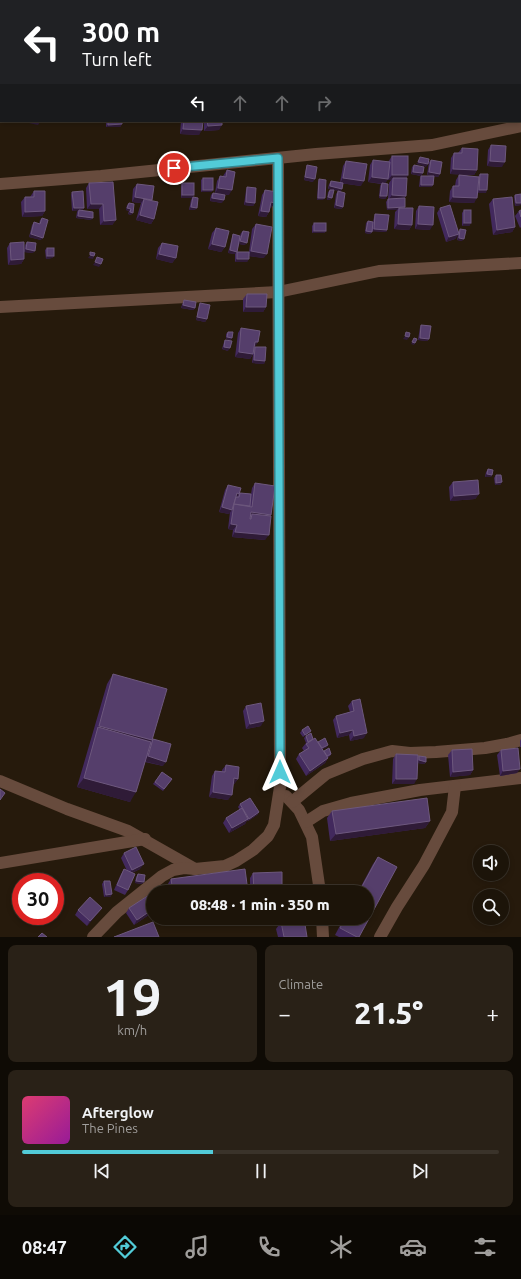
<!DOCTYPE html>
<meta charset="utf-8">
<style>
:root{--surface:#1c1409;--page:#292117;--text:#f1f3f6;--muted:#a09e9c;--line:#3a332a;--accent:#52cbd8}
body{margin:0;font-family:Ubuntu,sans-serif;background:var(--page);color:var(--text);height:100vh;display:flex;flex-direction:column;font-size:15px;white-space:nowrap}
*{box-sizing:border-box;margin:0}
p{font-size:13px;color:var(--muted)}
.icon{flex:none;width:22px;height:22px;fill:none;stroke:currentColor;stroke-width:2;stroke-linecap:round;stroke-linejoin:round}
.map{position:relative;height:937px;overflow:hidden}
.panel{display:flex;flex-direction:column;gap:8px;padding:8px;background:#0f0b05;flex:1}
.panel>*{flex:none}
.guide{position:absolute;left:0px;top:0px;width:521px;height:122px;box-shadow:0 2px 6px #0003,0 0 0 1px var(--line);background:#202124;color:#fff;overflow:hidden}
.controls{position:absolute;left:473px;top:845px;display:grid;gap:8px}
.controls a{display:grid;place-items:center;width:36px;height:36px;border-radius:50%;background:var(--surface);box-shadow:0 2px 6px #0003,0 0 0 1px var(--line);font-size:20px}
.speed{position:absolute;left:12px;top:873px;display:flex;gap:8px;font-size:20px;font-weight:700;text-align:center}
.speed>*{display:grid;place-content:center;width:52px;height:52px;border-radius:50%;background:var(--surface);box-shadow:0 2px 6px #0003,0 0 0 1px var(--line);line-height:1}
.speed .limit{border:6px solid #d22;background:#fff;color:#111}
.pin{position:absolute;display:grid;place-items:center;width:34px;height:34px;color:#fff;margin:-17px;border:2px solid #fff;border-radius:50%;box-shadow:0 1px 4px #0007}
.me{position:absolute;width:44px;margin:-22px;rotate:0deg;stroke-linejoin:round;filter:drop-shadow(0 0 3px #0008)}
.turn{display:flex;align-items:center;gap:14px;height:84px;padding:0 16px;font-size:18px}
.turn .icon{width:52px;height:52px;stroke-width:2.5}
.turn b{display:block;font-size:28px;line-height:34px}
.lanes{display:flex;align-items:center;height:38px;padding:0 16px;background:#0003;justify-content:center;gap:20px;direction:ltr}
.lanes .off{opacity:.35}
.big{font-size:30px;font-weight:800;line-height:1.1}
.panel .tile{flex:1;display:flex;flex-direction:column;justify-content:center;gap:6px;min-width:0;padding:0 14px;border-radius:8px;background:var(--page)}
.panel .dial{align-items:center;gap:0}
.dial b{font-size:52px;line-height:1}
.song{display:flex;align-items:center;gap:12px}
.cover{width:48px;height:48px;border-radius:6px;background:linear-gradient(135deg,hsl(340 70% 55%),hsl(300 70% 35%))}
.played{height:4px;border-radius:2px;background:linear-gradient(90deg,var(--accent) 40%,var(--line) 40%)}
.keys{display:flex;justify-content:space-around;direction:ltr}
.heat{display:flex;justify-content:space-between;align-items:center;font-size:22px;direction:ltr}
.panel .tiles{flex:1;display:grid;gap:8px;grid-template-columns:1fr 1fr}
.tile:last-child{grid-column:span 2}
.trip{position:absolute;left:146px;top:885px;width:228px;height:40px;border-radius:20px;background:var(--surface);box-shadow:0 2px 6px #0003,0 0 0 1px var(--line);font-weight:800;line-height:40px;text-align:center}
.menu{display:flex;height:64px;justify-content:space-around;align-items:center;background:#0b0804;color:var(--muted)}
.menu .icon{width:28px;height:28px}
.menu .current{color:var(--accent)}
.menu b{font-size:18px;color:var(--text)}
.map>svg:first-child{display:block}
.lines{fill:none;stroke-linecap:round;stroke-linejoin:round}
.minor{stroke:#674b3d;stroke-width:12}
.wall{fill:#42295d}
.shaded-wall{fill:#2f1b37}
.building{fill:#553e6b;stroke:#6d587d}
.route-casing{stroke:#35848c;stroke-width:10}
.route{stroke:#52cbd8;stroke-width:7}
</style>
<div class="map">
<svg width="521" height="937" viewBox="0 0 521 937">
<rect width="100%" height="100%" fill="#261a0c"/>
<g class="lines">
<g class="minor">
<path d="M0 184 101 176 316 154 432 145 521 126"/>
<path d="M0 307 278 292 379 271 521 263"/>
<path d="M0 781 67 809 128 831 195 869"/>
<path d="M286 796 299 810 312 837 320 892"/>
<path d="M292 802 326 774 363 759 392 751 410 753 436 752 485 748 507 744 521 740"/>
<path d="M306 822 323 811 351 803 420 790 521 778"/>
<path d="M0 863 145 839"/>
<path d="M322 918 323 937"/>
<path d="M93 937 117 912 162 876 173 870 184 868 195 869 225 866 236 861 253 850 268 836 274 825 280 787V772L278 158"/>
<path d="M380 937 397 907 424 865 452 812 455 786"/>
</g>
</g>
<g class="wall">
<path d="M106 121H122V124L120 127H106Z"/>
<path d="M181 121H203L199 135 180 134Z"/>
<path d="M204 121H222L219 130 204 131Z"/>
<path d="M491 145 502 167 487 166 488 150Z"/>
<path d="M462 148 477 170 474 175 450 174 451 158 454 153H458Z"/>
<path d="M392 156 408 175 406 178V196L404 198 405 207V208L412 225 409 230 394 229 395 212 397 210H387L386 202 388 199 389 183 391 180H388V179L385 183 387 196 385 199 379 198 380 186 381 184 368 182 370 165 373 160 388 162Z"/>
<path d="M431 160 440 174 438 177 434 176 433 185 431 187H419L420 178 421 176H433L427 175 429 162Z"/>
<path d="M346 161 361 186 340 183 343 166Z"/>
<path d="M307 165 313 182 304 180 306 168Z"/>
<path d="M414 165 423 173 421 176 411 174 412 167Z"/>
<path d="M227 170 229 195 215 193 217 181 220 176H223Z"/>
<path d="M480 174 486 193H478L474 203 449 202 450 191 453 186H455L456 180 459 175 478 177Z"/>
<path d="M203 178 213 190 211 192H201V180Z"/>
<path d="M319 179 323 200H317L318 182Z"/>
<path d="M331 181 341 191 328 189 329 184Z"/>
<path d="M89 183 116 220 112 225H100L99 209H87L86 188Z"/>
<path d="M182 183 193 197 195 210H189L191 200 192 198H181V186Z"/>
<path d="M137 184 151 201 154 219 151 224 136 220 141 203 132 202 133 189Z"/>
<path d="M247 187 255 203 253 206 244 205 246 190Z"/>
<path d="M265 190 271 208H270L269 212 266 217 258 216 262 195Z"/>
<path d="M330 190V200H327L328 192Z"/>
<path d="M34 191 45 211 42 216 22 217 21 202 25 197H30Z"/>
<path d="M338 191 343 207 341 209 334 208 336 194Z"/>
<path d="M72 192 84 208 82 210 91 220 76 218 77 212 78 210 72 211 71 195Z"/>
<path d="M213 193 222 203 210 201 211 195Z"/>
<path d="M515 195 521 205 515 206 514 197Z"/>
<path d="M493 199 515 227 512 232 493 235 489 204Z"/>
<path d="M129 203 134 204 131 215 128 214 129 211 126 210 127 205Z"/>
<path d="M419 206 430 230 415 229 416 211Z"/>
<path d="M440 208 458 232 460 229 462 241 457 240 458 235 455 239 446 242 437 213Z"/>
<path d="M464 210 471 223 469 226H462V213Z"/>
<path d="M521 210V227L520 228 515 216 519 211Z"/>
<path d="M375 214 387 230 386 232 372 231 373 225 372 232 370 234 365 233 366 223 368 221 373 222 374 217Z"/>
<path d="M42 218 41 240 29 237 32 225 34 222 39 224 40 220Z"/>
<path d="M314 223 326 231 324 233H312V226Z"/>
<path d="M256 224 264 258 249 256 247 262H235V254L228 253 232 237 233 234 240 236 241 233 243 231 245 245 239 244 237 252H249L252 229Z"/>
<path d="M216 228 225 247 221 252 208 249 212 233Z"/>
<path d="M27 242 33 253 24 252 25 245Z"/>
<path d="M10 243 24 259 21 264 8 265 7 248Z"/>
<path d="M162 243 176 258 172 263 156 259 158 248Z"/>
<path d="M47 248 54 256 52 258 46 259 45 250Z"/>
<path d="M247 294 266 307 263 312H243V299Z"/>
<path d="M184 300 195 308 193 310 181 308 183 302Z"/>
<path d="M200 303 207 319 205 322 196 320 199 305Z"/>
<path d="M421 325 429 339 427 341 418 340 420 327Z"/>
<path d="M241 328 265 361 264 364 252 363 253 354 250 359 235 357 238 333Z"/>
<path d="M228 332 232 338 230 340 226 339V334Z"/>
<path d="M225 340 228 351 222 349 224 342Z"/>
<path d="M488 469 492 475 491 477H485L486 472Z"/>
<path d="M496 475 502 482 500 485H495L494 478Z"/>
<path d="M453 482 479 494 475 499 450 501 449 487Z"/>
<path d="M255 483 271 516 265 540 232 537 233 530 228 529 230 512 229 514 219 512 225 490 228 485 240 493 251 494 252 488Z"/>
<path d="M113 674 153 739 163 766 145 762 130 802 77 787 107 684Z"/>
<path d="M352 701 364 738 350 741 349 735 337 738 333 720 336 716 350 712 348 706Z"/>
<path d="M246 706 261 726 246 729 243 711Z"/>
<path d="M302 730 311 731 309 733 303 737 300 733Z"/>
<path d="M306 736 313 739 327 747 322 749 324 751 331 754 330 756 328 757V758L325 763 306 776 296 759 299 754 304 751 302 748 306 743 304 738Z"/>
<path d="M521 739V747H520V741Z"/>
<path d="M452 750 473 770 470 775 450 777 448 755Z"/>
<path d="M501 750 517 773 500 776 497 755Z"/>
<path d="M396 754 418 758 419 756 426 762 424 764 418 763 414 784H392L393 759Z"/>
<path d="M226 765 238 779 234 784 233 783 228 800 209 797 212 776 215 771 222 772V770Z"/>
<path d="M162 772 172 779 163 791 153 784Z"/>
<path d="M240 804 259 812 257 815 248 821 247 820 245 824 229 833 223 823 226 818 240 810 238 807Z"/>
<path d="M332 811 430 821 425 828 330 841 327 818Z"/>
<path d="M124 853 140 869 132 873 128 890 125 895 114 890 121 874 124 869 127 871 121 858Z"/>
<path d="M378 857 397 867 359 937H339L335 935 344 918H367V892H358L373 864Z"/>
<path d="M253 873 282 892H250V878Z"/>
<path d="M138 874 142 884 135 883 136 877Z"/>
<path d="M171 879 248 892H167L166 887Z"/>
<path d="M104 881 112 894 110 897H104L102 884Z"/>
<path d="M153 901V912L134 925 126 913 129 908Z"/>
<path d="M102 908 87 926 75 915 78 910Z"/>
<path d="M281 922 307 937H278L276 929Z"/>
</g>
<g class="shaded-wall">
<path d="M258 0H267L266 1H258Z"/>
<path d="M31 121 40 122 38 125 29 123Z"/>
<path d="M122 124 120 127H106L108 125Z"/>
<path d="M222 125 219 130 204 131 208 126Z"/>
<path d="M183 129 202 130 199 135 180 134Z"/>
<path d="M490 161 505 162 502 167 487 166Z"/>
<path d="M418 162 428 164 426 167 416 164Z"/>
<path d="M453 169 477 170 474 175 450 174Z"/>
<path d="M413 172 423 173 421 176 411 174Z"/>
<path d="M429 172 440 174 438 177 427 175Z"/>
<path d="M392 175H408L405 180 393 178 391 180H388Z"/>
<path d="M305 177 315 179 313 182 304 180Z"/>
<path d="M372 177 388 179 385 184 368 182Z"/>
<path d="M343 178 364 181 361 186 340 183Z"/>
<path d="M421 185H433L431 187H419Z"/>
<path d="M330 186 342 189 341 191 328 189Z"/>
<path d="M218 188 232 190 229 195 215 193Z"/>
<path d="M203 190H213L211 192H201Z"/>
<path d="M479 190H487L486 193H478Z"/>
<path d="M182 195H194L192 198H181Z"/>
<path d="M392 195 406 196 402 201 388 200Z"/>
<path d="M380 196H387L385 199 379 198Z"/>
<path d="M135 197 152 200 149 205 144 199 141 203 132 202Z"/>
<path d="M328 197 332 198 330 200H327Z"/>
<path d="M453 197 477 198 474 203 449 202Z"/>
<path d="M212 198 224 200 222 203 210 201Z"/>
<path d="M318 198H325L323 200H317Z"/>
<path d="M246 202 255 203 253 206 244 205Z"/>
<path d="M271 202 275 203 271 208 268 207Z"/>
<path d="M516 203H521V205L515 206Z"/>
<path d="M91 204H103L99 209H87Z"/>
<path d="M336 205 343 207 341 209 334 208Z"/>
<path d="M191 207 197 208 195 210H189Z"/>
<path d="M405 207 403 209 399 208 397 210H387L388 208Z"/>
<path d="M74 208H84L82 210 72 211Z"/>
<path d="M127 208 131 209 129 211 126 210Z"/>
<path d="M45 211 42 216 22 217 25 212Z"/>
<path d="M261 211 269 212 266 217 258 216Z"/>
<path d="M130 212 133 213 131 215 128 214Z"/>
<path d="M140 215 154 219 151 224 136 220Z"/>
<path d="M78 216 93 218 91 220 76 218Z"/>
<path d="M116 220 112 225H100L104 221Z"/>
<path d="M464 223H471L469 226H462Z"/>
<path d="M398 224 412 225 409 230 394 229Z"/>
<path d="M418 224 433 225 430 230 415 229Z"/>
<path d="M515 227 512 232 493 235 497 230Z"/>
<path d="M374 229 387 230 386 232 372 231Z"/>
<path d="M314 231H326L324 233H312Z"/>
<path d="M366 231 372 232 370 234 365 233Z"/>
<path d="M31 234 43 238 41 240 29 237Z"/>
<path d="M459 234 455 239 446 242 449 237Z"/>
<path d="M459 238 464 239 462 241 457 240Z"/>
<path d="M240 241 247 243 245 245 238 244Z"/>
<path d="M212 244 225 247 221 252 208 249Z"/>
<path d="M26 249 35 251 33 253 24 252Z"/>
<path d="M230 250 237 252 235 254 228 253Z"/>
<path d="M251 251 267 254 264 258 248 256Z"/>
<path d="M159 254 176 258 172 263 156 259Z"/>
<path d="M90 255 94 256 93 259 88 258Z"/>
<path d="M47 256H54L52 258 46 259Z"/>
<path d="M24 259 21 264 8 265 11 260Z"/>
<path d="M237 259H249L247 262H235Z"/>
<path d="M95 262 101 264 99 267 93 265Z"/>
<path d="M183 305 195 308 193 310 181 308Z"/>
<path d="M246 307H266L263 312H243Z"/>
<path d="M197 317 207 319 205 322 196 320Z"/>
<path d="M405 336 409 337 407 340 403 339Z"/>
<path d="M227 337 232 338 230 340 226 339Z"/>
<path d="M420 338 429 339 427 341 418 340Z"/>
<path d="M255 342H258L255 347H251Z"/>
<path d="M412 342 415 343 414 345 411 344Z"/>
<path d="M224 347 230 348 228 351 222 349Z"/>
<path d="M239 352 253 354 250 359 235 357Z"/>
<path d="M254 360 265 361 264 364 252 363Z"/>
<path d="M487 474 492 475 491 477H485Z"/>
<path d="M502 482 500 485H495L496 483Z"/>
<path d="M237 493 239 494 236 499H235Z"/>
<path d="M479 494 475 499 450 501 454 496Z"/>
<path d="M222 507 232 510 229 514 219 512Z"/>
<path d="M251 512 271 515 268 520 252 514 249 517Z"/>
<path d="M231 524 237 525 233 530 228 529Z"/>
<path d="M235 532 269 535 265 540 232 537Z"/>
<path d="M264 721 261 726 246 729 250 724Z"/>
<path d="M99 726 152 740 146 750 98 727Z"/>
<path d="M353 730 349 735 337 738 340 733Z"/>
<path d="M367 733 364 738 350 741 354 736Z"/>
<path d="M328 745 327 747 319 751 321 748Z"/>
<path d="M148 756 166 762 163 766 144 761Z"/>
<path d="M328 758 325 763 306 776 310 771Z"/>
<path d="M419 760 426 762 424 764 417 763Z"/>
<path d="M520 769 517 773 500 776 503 771Z"/>
<path d="M473 770 470 775 450 777 453 772Z"/>
<path d="M84 778 136 792 130 802 77 787Z"/>
<path d="M234 778 238 779 234 784 231 783Z"/>
<path d="M396 779H417L414 784H392Z"/>
<path d="M213 792 232 795 228 800 209 797Z"/>
<path d="M259 812 257 815 248 821 249 819Z"/>
<path d="M248 819 245 824 229 833 232 828Z"/>
<path d="M430 821 425 828 330 841 336 834Z"/>
<path d="M144 864 140 869 129 874 132 870Z"/>
<path d="M136 881 144 882 142 884 135 883Z"/>
<path d="M112 894 110 897H104L106 895Z"/>
<path d="M102 908 98 913 87 926 90 921Z"/>
<path d="M153 909V912L134 925 137 920Z"/>
</g>
<g class="building">
<path d="M282 0H295L282 1Z"/>
<path d="M108 121H122V124L108 125Z"/>
<path d="M184 121H203L202 130 183 129Z"/>
<path d="M207 121H222V125L208 126Z"/>
<path d="M491 145 506 146 505 162 490 161Z"/>
<path d="M462 148 478 149 477 170 453 169 454 153H462Z"/>
<rect x="392" y="156" width="16" height="19"/>
<path d="M420 157 429 159 428 164 418 162Z"/>
<path d="M373 160 390 162 388 179 372 177Z"/>
<path d="M431 160 442 162 440 174 429 172Z"/>
<path d="M346 161 367 164 364 181 343 178Z"/>
<path d="M307 165 317 167 315 179 305 177Z"/>
<path d="M414 165 424 167 423 173 413 172Z"/>
<path d="M227 170 235 172 232 190 218 188 220 176 226 177Z"/>
<path d="M480 174H488L487 190H479Z"/>
<path d="M459 175 479 177 477 198 453 197V186H459Z"/>
<path d="M421 176H434L433 185H421Z"/>
<rect x="203" y="178" width="10" height="12"/>
<path d="M393 178H407L406 196 392 195Z"/>
<path d="M319 179 326 180 325 198H318Z"/>
<path d="M331 181 343 183 342 189 330 186Z"/>
<path d="M113 182 116 220 104 221 103 204H91L89 183Z"/>
<rect x="182" y="183" width="12" height="12"/>
<path d="M382 183 388 184 387 196H380Z"/>
<path d="M137 184 154 186 152 200 135 197Z"/>
<path d="M247 187 256 188 255 203 246 202Z"/>
<path d="M265 190 277 192 275 203 271 202 269 212 261 211Z"/>
<path d="M330 190H334L332 198 328 197Z"/>
<path d="M34 191H45V211L25 212V197H34Z"/>
<path d="M83 191 84 208H74L72 192Z"/>
<path d="M338 191 345 193 343 207 336 205Z"/>
<path d="M213 193 225 195 224 200 212 198Z"/>
<path d="M521 194V203H516L515 195Z"/>
<path d="M193 197 198 198 197 208 191 207Z"/>
<path d="M512 197 515 227 497 230 493 199Z"/>
<path d="M405 198V207L388 208V199Z"/>
<path d="M144 199 158 202 154 219 140 215Z"/>
<path d="M129 203 134 204 133 213 130 212 131 209 127 208Z"/>
<path d="M450 205 459 234 449 237 440 208Z"/>
<path d="M419 206 434 207 433 225 418 224Z"/>
<path d="M399 208H413L412 225 398 224Z"/>
<path d="M79 210 93 212V218L78 216Z"/>
<rect x="464" y="210" width="7" height="13"/>
<path d="M521 210V217L519 211Z"/>
<path d="M375 214 389 215 387 230 374 229Z"/>
<path d="M42 218 48 220 43 238 31 234 34 222 40 224Z"/>
<path d="M368 221 373 222 372 232 366 231Z"/>
<rect x="314" y="223" width="12" height="8"/>
<path d="M256 224 272 227 267 254 251 251Z"/>
<path d="M216 228 229 231 225 247 212 244Z"/>
<path d="M460 229 466 230 464 239 459 238Z"/>
<path d="M243 231 249 232 247 243 240 241Z"/>
<path d="M233 234 240 236 237 252H249V259H237V252L230 250Z"/>
<path d="M24 242V259L11 260 10 243Z"/>
<path d="M27 242 36 243 35 251 26 249Z"/>
<path d="M162 243 178 246 176 258 159 254Z"/>
<rect x="47" y="248" width="7" height="8"/>
<path d="M90 252 95 253 94 256 90 255Z"/>
<path d="M97 257 103 259 101 264 95 262Z"/>
<path d="M247 294H267L266 307H246Z"/>
<path d="M184 300 196 302 195 308 183 305Z"/>
<path d="M200 303 210 305 207 319 197 317Z"/>
<path d="M421 325 431 326 429 339 420 338Z"/>
<path d="M241 328 260 331 258 342H255L253 354 239 352Z"/>
<path d="M228 332H233L232 338 227 337Z"/>
<path d="M406 332 410 333 409 337 405 336Z"/>
<path d="M414 338 417 339 415 343 412 342Z"/>
<path d="M225 340 232 341 230 348 224 347Z"/>
<path d="M255 347H266L265 361 254 360Z"/>
<path d="M488 469 493 470 492 475 487 474Z"/>
<path d="M496 475H501L502 482 496 483Z"/>
<path d="M478 480 479 494 454 496 453 482Z"/>
<path d="M255 483 275 486 271 515 251 512 250 519H251L252 514 271 516 269 535 235 532 237 525 231 524 234 504 252 507Z"/>
<path d="M228 485 241 488 239 494 237 493 232 510 222 507Z"/>
<path d="M240 493 251 494 250 506 234 504 236 497H239Z"/>
<path d="M113 674 167 689 152 740 99 726Z"/>
<path d="M360 699 367 733 354 736 353 730 340 733 336 716 354 711 352 701Z"/>
<path d="M261 703 264 721 250 724 246 706Z"/>
<path d="M308 726 311 731 305 735 302 730Z"/>
<path d="M98 727 151 742 136 792 84 778Z"/>
<path d="M311 733 313 739 308 742 306 736Z"/>
<path d="M315 738 328 758 310 771 299 754 309 748 306 744Z"/>
<path d="M325 738 328 745 322 748 318 742Z"/>
<path d="M153 739 171 744 166 762 148 756Z"/>
<path d="M329 748 331 754 327 756 324 751Z"/>
<path d="M518 748 520 769 503 771 501 750Z"/>
<path d="M472 749 473 770 453 772 452 750Z"/>
<path d="M396 754 418 755 417 779H396Z"/>
<path d="M419 756 426 757V762L419 760Z"/>
<path d="M226 765 239 767 238 779 234 778 232 795 213 792 215 771 225 772Z"/>
<path d="M162 772 172 779 164 789 155 782Z"/>
<path d="M0 789 5 793 0 800Z"/>
<path d="M250 798 259 812 249 819 240 804Z"/>
<path d="M427 798 430 821 336 834 332 811Z"/>
<path d="M242 808 248 819 232 828 226 818Z"/>
<path d="M136 847 144 864 132 870 124 853Z"/>
<path d="M378 857 397 867 359 937H357L340 928 345 918H367V892H359Z"/>
<path d="M124 869 135 874 128 890 117 885Z"/>
<path d="M245 869 248 892H173L171 879Z"/>
<path d="M282 872V892H254L253 873Z"/>
<path d="M138 874 145 875 144 882 136 881Z"/>
<path d="M104 881H110L112 894 106 895Z"/>
<path d="M149 895 153 901V909L137 920 129 908Z"/>
<path d="M90 897 102 908 90 921 78 910Z"/>
<path d="M302 918H304L307 937H284L281 922Z"/>
<path d="M153 922 159 937H114Z"/>
<path d="M42 933 47 937H38Z"/>
</g>
<g class="lines">
<g class="route-casing">
<path id="route" d="M174 168 278 158 280 772"/>
</g>
<use href="#route" class="route"/>
</g>
</svg>
<div class="controls">
<a><svg class="icon" aria-label="sound" viewBox="0 0 24 24"><path d="M4 9h4l5-4v14l-5-4H4zM17 9q2 3 0 6"/></svg></a>
<a><svg class="icon" aria-label="search" viewBox="0 0 24 24"><circle cx="10" cy="10" r="6"/><path d="M15 15l6 6"/></svg></a>
</div>
<div class="speed"><div class="limit">30</div></div>
<div class="pin" style="left:174px;top:168px;background:#d93025"><svg class="icon" aria-label="arrive" viewBox="0 0 24 24"><path d="M6 21V4h12l-3 4 3 4H6"/></svg></div>
<svg class="me" style="left:280px;top:772px" viewBox="-20 -20 40 40"><path d="M0-17L14 15 0 8-14 15z" fill="#52cbd8" stroke="#fff" stroke-width="4"/></svg>
<div class="trip">08:48 · 1 min · 350 m</div>
<div class="guide">
<div class="turn"><svg class="icon" aria-label="left" viewBox="0 0 24 24"><path d="M17 20v-9H6M10 6l-5 5 5 5"/></svg><div><b>300 m</b>Turn left</div></div>
<div class="lanes"><svg class="icon" aria-label="left" viewBox="0 0 24 24"><path d="M17 20v-9H6M10 6l-5 5 5 5"/></svg><svg class="icon off" aria-label="ahead" viewBox="0 0 24 24"><path d="M12 20V5M6 11l6-6 6 6"/></svg><svg class="icon off" aria-label="ahead" viewBox="0 0 24 24"><path d="M12 20V5M6 11l6-6 6 6"/></svg><svg class="icon off" aria-label="right" viewBox="0 0 24 24"><path d="M7 20v-9h11M14 6l5 5-5 5"/></svg></div>
</div>
</div>
<section class="panel">
<div class="tiles">
<div class="tile dial"><b>19</b><p>km/h</p></div>
<div class="tile"><p>Climate</p>
<div class="heat"><a>−</a><b class="big">21.5°</b><a>+</a></div>
</div>
<div class="tile">
<div class="song"><i class="cover"></i><div><b>Afterglow</b><p>The Pines</p></div></div>
<div class="played"></div>
<div class="keys"><svg class="icon" aria-label="previous" viewBox="0 0 24 24"><path d="M18 5L8 12l10 7zM5 5v14"/></svg><svg class="icon" aria-label="pause" viewBox="0 0 24 24"><path d="M8 5v14M16 5v14"/></svg><svg class="icon" aria-label="next" viewBox="0 0 24 24"><path d="M6 5l10 7-10 7zM19 5v14"/></svg></div>
</div>
</div>
</section>
<nav class="menu">
<b>08:47</b>
<svg class="icon current" aria-label="directions" viewBox="0 0 24 24"><path d="M12 3l9 9-9 9-9-9zM9 14v-3h6M13 9l2 2-2 2"/></svg>
<svg class="icon" aria-label="music" viewBox="0 0 24 24"><path d="M9 18V5l10-2v13"/><circle cx="6" cy="18" r="3"/><circle cx="16" cy="16" r="3"/></svg>
<svg class="icon" aria-label="phone" viewBox="0 0 24 24"><path d="M5 4h4l2 5-3 2q2 4 5 5l2-3 5 2v4C11 20 4 13 5 4z"/></svg>
<svg class="icon" aria-label="climate" viewBox="0 0 24 24"><path d="M12 3v18M4 7l16 10M4 17L20 7"/></svg>
<svg class="icon" aria-label="car" viewBox="0 0 24 24"><path d="M5 17H2v-5l4-1 3-4h7l3 4 3 1v5h-3M9 17h6M6 11h13"/><circle cx="7" cy="17" r="2"/><circle cx="17" cy="17" r="2"/></svg>
<svg class="icon" aria-label="filters" viewBox="0 0 24 24"><path d="M4 7h16M4 17h16"/><circle cx="9" cy="7" r="2"/><circle cx="15" cy="17" r="2"/></svg>
</nav>
